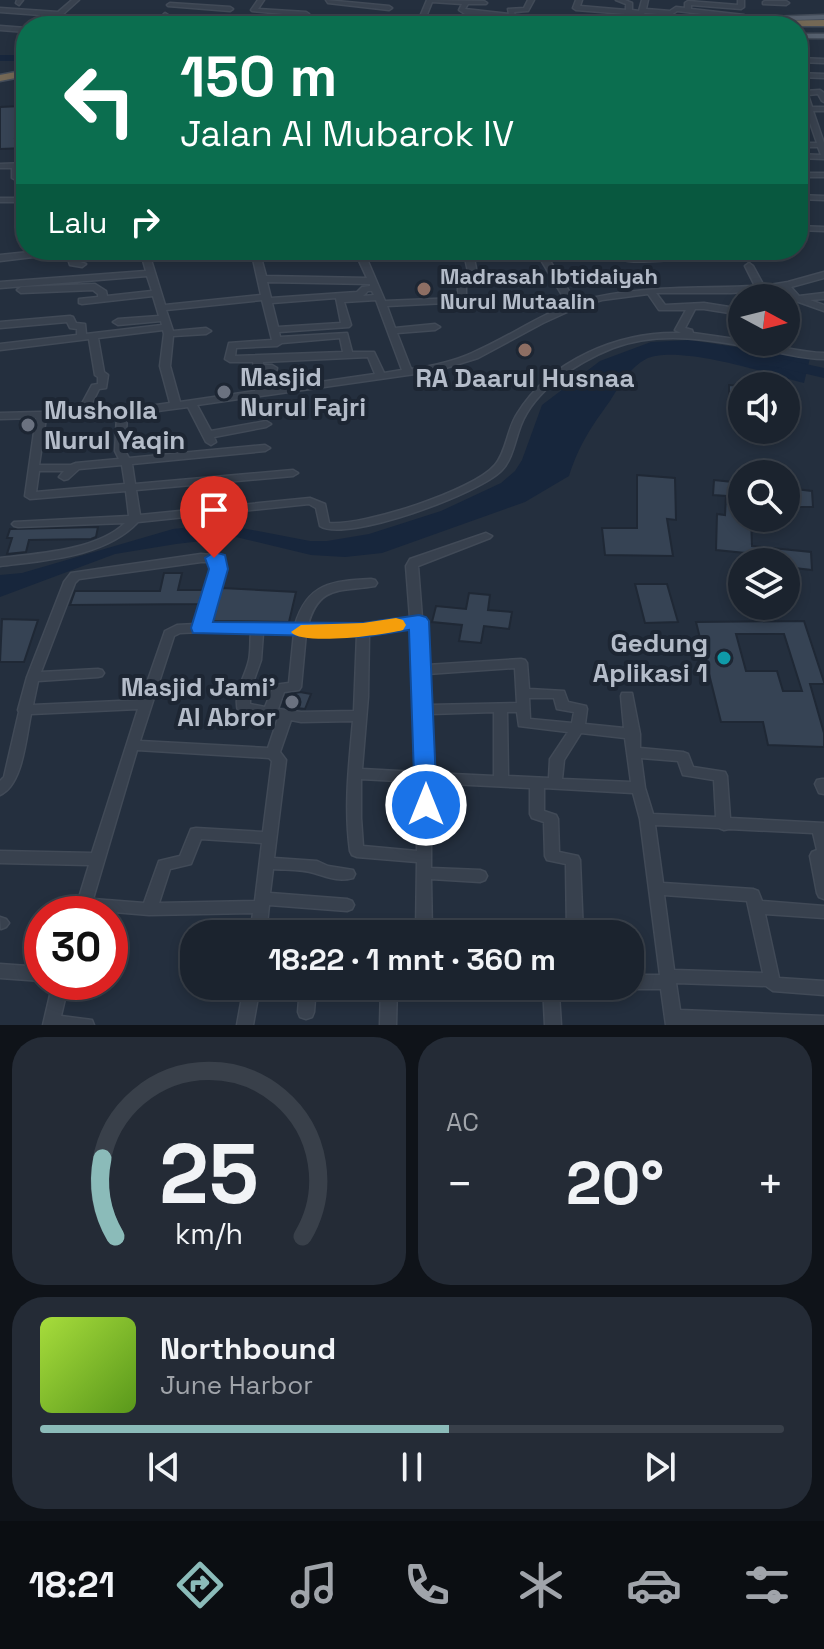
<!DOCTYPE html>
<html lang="id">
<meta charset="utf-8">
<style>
:root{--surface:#1b232e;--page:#242b36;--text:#f1f3f6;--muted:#a0a4aa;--line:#39404a;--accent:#8bbbb9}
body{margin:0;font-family:"Space Grotesk",sans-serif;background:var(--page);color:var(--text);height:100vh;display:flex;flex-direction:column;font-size:30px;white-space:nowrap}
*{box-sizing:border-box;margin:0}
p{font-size:26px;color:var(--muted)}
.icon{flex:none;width:44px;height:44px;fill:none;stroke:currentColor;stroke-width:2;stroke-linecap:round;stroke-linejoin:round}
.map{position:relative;height:1025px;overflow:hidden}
.side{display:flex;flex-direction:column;gap:12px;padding:12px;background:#0f1319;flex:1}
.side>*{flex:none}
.top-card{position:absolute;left:16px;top:16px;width:792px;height:244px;border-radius:32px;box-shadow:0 4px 12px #0003,0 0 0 2px var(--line);background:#0b6e4f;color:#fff;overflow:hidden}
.needle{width:52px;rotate:97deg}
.fabs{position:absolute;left:728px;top:284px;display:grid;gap:16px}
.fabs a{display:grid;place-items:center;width:72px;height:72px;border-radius:50%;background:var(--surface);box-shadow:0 4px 12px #0003,0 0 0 2px var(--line);font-size:40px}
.speed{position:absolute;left:24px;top:896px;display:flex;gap:16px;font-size:40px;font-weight:700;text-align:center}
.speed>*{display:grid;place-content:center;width:104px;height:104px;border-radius:50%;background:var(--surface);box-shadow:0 4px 12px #0003,0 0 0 2px var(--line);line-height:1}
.speed .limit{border:12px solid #d22;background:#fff;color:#111}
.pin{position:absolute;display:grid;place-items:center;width:68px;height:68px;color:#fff;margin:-82px -34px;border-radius:50% 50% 50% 0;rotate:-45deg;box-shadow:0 0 8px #0007}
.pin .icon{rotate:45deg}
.me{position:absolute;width:88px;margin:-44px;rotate:0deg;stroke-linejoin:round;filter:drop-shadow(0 0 6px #0008)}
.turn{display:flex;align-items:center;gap:28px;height:168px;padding:0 32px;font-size:36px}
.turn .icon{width:104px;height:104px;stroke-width:2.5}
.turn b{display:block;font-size:56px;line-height:68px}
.then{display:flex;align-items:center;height:76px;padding:0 32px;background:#0003;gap:16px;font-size:30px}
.big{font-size:60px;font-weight:700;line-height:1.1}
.side .widget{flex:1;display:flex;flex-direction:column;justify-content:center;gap:12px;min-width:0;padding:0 28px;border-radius:32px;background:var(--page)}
.side .dial{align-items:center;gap:0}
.dial svg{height:208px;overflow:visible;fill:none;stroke:var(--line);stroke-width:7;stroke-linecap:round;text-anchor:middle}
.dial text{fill:var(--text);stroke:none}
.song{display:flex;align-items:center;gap:24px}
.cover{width:96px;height:96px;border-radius:12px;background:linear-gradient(135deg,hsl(80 70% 55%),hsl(90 70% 35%))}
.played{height:8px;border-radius:4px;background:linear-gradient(90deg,var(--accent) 55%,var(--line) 55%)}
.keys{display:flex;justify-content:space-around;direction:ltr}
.heat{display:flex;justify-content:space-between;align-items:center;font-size:44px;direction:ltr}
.side .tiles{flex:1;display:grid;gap:12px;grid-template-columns:1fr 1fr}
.widget:last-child{grid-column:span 2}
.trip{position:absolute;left:180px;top:920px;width:464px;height:80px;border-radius:32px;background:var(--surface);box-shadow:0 4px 12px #0003,0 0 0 2px var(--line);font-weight:700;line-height:80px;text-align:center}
.menu{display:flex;height:128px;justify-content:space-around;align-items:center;background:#0b0e12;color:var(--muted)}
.menu .icon{width:56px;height:56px}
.menu .selected{color:var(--accent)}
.menu b{font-size:36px;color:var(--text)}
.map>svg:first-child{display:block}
.water{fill:#17263c}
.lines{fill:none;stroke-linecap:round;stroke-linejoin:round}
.river{fill:#17263c;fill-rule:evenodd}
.building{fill:#364354;stroke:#1f2835;stroke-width:2;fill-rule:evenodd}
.minor-casing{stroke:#414a57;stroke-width:3}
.major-casing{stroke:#414a57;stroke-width:3}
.highway-casing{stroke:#434c59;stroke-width:3}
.minor{fill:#38414e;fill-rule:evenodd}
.major{fill:#56606e;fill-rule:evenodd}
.highway{fill:#746855;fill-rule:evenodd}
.route{fill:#1a73e8;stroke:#114b97;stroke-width:2}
.slow{fill:#f59e0b}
.education-dot{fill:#8d6e63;stroke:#1d2633;stroke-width:3}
.worship-dot{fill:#6b7280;stroke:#1d2633;stroke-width:3}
.culture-dot{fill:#0f9aa8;stroke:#1d2633;stroke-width:3}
.labels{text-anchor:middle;stroke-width:8;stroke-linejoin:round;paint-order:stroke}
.far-poi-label{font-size:22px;font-weight:bold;fill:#b4bcc9;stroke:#1d2633;text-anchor:start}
.poi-label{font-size:26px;font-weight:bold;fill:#b4bcc9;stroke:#1d2633;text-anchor:start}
</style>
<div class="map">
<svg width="824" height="1025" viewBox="0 0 824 1025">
<rect width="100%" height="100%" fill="#242f3e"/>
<path class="water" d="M689 340 810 358 804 383C768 374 679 344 646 359 630 367 619 387 610 401 591 427 579 445 569 476L525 502 382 553 345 557 311 555 236 537 176 544 115 554 0 597V575L22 573 173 529 221 524 310 541H327L369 534 441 511 501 483 515 471 522 460 542 405 600 361 651 342Z"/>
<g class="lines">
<g class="river">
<rect x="0" y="55" width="26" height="6"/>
<path d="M783 359 824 368V378L777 367 775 364Z"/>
</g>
</g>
<g class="building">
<path d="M21 106 15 138 26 140V148L0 149V107Z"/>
<path d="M729 385 742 386V414L729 413Z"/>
<path d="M637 475 675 478 676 520 667 519 673 556 605 555 602 528H637Z"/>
<path d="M714 480 742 483V518H751L752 546 811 552 812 570 786 567V562H745V553L716 550 717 514 725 515 726 496 713 495Z"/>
<path d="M786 488 812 491 813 507H786Z"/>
<path d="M98 527 96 537 91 539 29 540 26 552 7 554 12 538H7L10 529Z"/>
<path d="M164 573H182L178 590H203L199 604 70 605 75 591H160Z"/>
<path d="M635 584H667L678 622 645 623Z"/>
<path d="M222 588 296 592 289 622 212 621Z"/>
<path d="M469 593 490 595 488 610 512 612 509 629 484 626 481 643 459 641 462 625 432 622 436 606 466 609Z"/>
<path d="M2 619 38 620 24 662H0Z"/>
<path d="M804 621 824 682V684H810L824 733V747L768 745 763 722H721L696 622ZM736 634H784L802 691H783L777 671H746Z"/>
<path d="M300 692 311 694 305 709 282 706 286 695Z"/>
</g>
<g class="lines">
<g class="minor-casing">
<g id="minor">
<path d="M17 0H23L19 5 16 3Z"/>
<path d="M72 0H79L50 26H43L54 16 0 12V8L58 12Z"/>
<path d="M258 0H264L258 9 306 12 309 14 306 16 252 11 251 10Z"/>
<path d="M326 0 389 6 392 8 389 10 328 3Z"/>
<path d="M427 0 484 1 487 3 486 4H468L465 9 509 14 508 9 524 8 528 0H534L528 11 514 12 515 15 543 17 626 18V14L576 10 573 8 576 0H582L580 6 626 10V4L616 0H625L632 3V10L639 11 642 0H648L646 9 670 11 676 7 685 8V3L688 1 738 5V0H744V7L741 9 691 5V9L744 15 747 17 744 19 677 11 671 15 645 13 642 15 632 14V20L629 22 543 21 465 14 459 10 462 4 432 2 426 17 475 21 478 23 475 25 424 21 422 26H416L417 23 373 26 370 24 373 22 419 19Z"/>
<path d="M765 1H786L789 3 786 5 763 4V2Z"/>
<path d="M170 3 230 7 233 9 230 11 168 6 167 5Z"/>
<path d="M165 13 168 15 157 26H151Z"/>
<path d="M318 17 362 18 365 20 362 22 316 20V18Z"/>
<path d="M0 26 26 28V32L0 30Z"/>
<path d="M798 58 824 59V63L798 62Z"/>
<path d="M798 73 824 74V78L798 77Z"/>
<path d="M820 90 824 93V102L822 101 818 94 808 95 812 107H824V111H813L824 143V159L798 158V154L821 155 818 147H798V143H817L806 111H798V107H805L801 93 804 91Z"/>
<path d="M23 119H26V137L23 138 19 136Z"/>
<path d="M26 163V167L20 168V178L16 180 12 178V168H0V164Z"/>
<rect x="798" y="173" width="26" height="4"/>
<path d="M798 195 824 196V200L798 199Z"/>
<rect x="0" y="198" width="26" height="4"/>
<path d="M798 226 824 227V231L798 230Z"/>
<path d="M48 250H74L77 261 86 264 82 267 70 265 66 253 0 261V255Z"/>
<path d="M140 250H148L165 305 261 295 251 250H259L266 276 367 278 354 250H362L364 254H393L399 250H409L395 259H367L385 301 458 298V282L450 283 446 280 450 277 469 276 465 258 468 254 504 250H532L528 253 474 258 478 279 466 285V302L387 306 395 328 435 324 440 327 435 330 397 333 411 369C432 366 452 362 472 353 505 339 535 318 568 305L535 250H543L576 302C635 285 694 289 755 286L745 266 749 263 753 266 764 286 788 282 824 272V278L791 287 799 296 824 293V299L810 300 824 305V311L793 300 783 289 731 293H656L665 305 704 303 742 309V315L704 309H695L685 328 692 330 693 333 742 340V342C770 342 796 353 824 353V359C805 359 788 354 770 351 718 341 663 329 613 348 578 362 535 389 521 425 515 440 513 458 502 470 481 493 346 543 320 526L316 508 309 504 138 522C105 557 46 560 0 566V558C37 554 98 550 125 523L18 527 14 526 12 524 14 522 129 516 126 491 30 499 25 496 36 418 0 419V413L78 411 92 385 98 384V377L95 375 89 339 0 350V344L77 335V329L70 328 67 322 0 328V322L70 316 73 317 76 323 85 324 86 334 162 325 161 321 118 325 113 322 118 319 159 316 153 296 82 304 79 303V299L98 297V294L93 290 21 293 17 290 21 287 95 284 106 291 107 296 152 291 147 276 0 288V282L146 271ZM267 282 370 284V286L362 287 357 292 271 298ZM368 291H372L374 295 363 296ZM648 294 659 310H686L675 330 681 333C619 331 550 360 517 414 507 429 507 451 495 465 473 491 363 526 329 523L325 504 310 498 140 515 136 490 293 476 298 473 293 470 135 484 132 464 265 451 270 448 265 445 129 458 125 451 127 415 188 407 206 442 211 445 216 442 214 437 266 427 271 424 266 421 211 431 197 405 436 371 478 358 543 323 578 307 602 300ZM336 298 341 323 278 327 272 303ZM262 300 272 340 229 343 225 359 230 362H253L255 370 267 371 266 375 257 376 255 391 180 402 170 366 173 336 206 334 211 331 206 328 173 331 166 310ZM376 300 402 370 384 373 374 352H352L347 333 280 337 279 332 349 327 351 325 344 302ZM163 330 164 334 160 366 170 403 122 410 88 411 99 389 106 388 108 375 104 372 98 338ZM340 338 343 352 235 356 236 348 277 346 282 343ZM368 357 375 374 265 390V380L274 379 277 368 272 365H263V362ZM117 416 115 451 119 459 76 463 71 465H39L46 418ZM122 465 125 484 36 492 39 471H64L59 477 64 480 68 479 79 469Z"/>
<path d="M600 250C609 250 616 254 626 256 639 257 653 256 666 255V250H674L675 257 671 260C648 261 619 266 600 250Z"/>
<path d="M486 533 492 536 490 538 418 566 422 618 425 621 423 624 427 665 521 659 525 660 527 663 529 689 564 691 568 702 586 706 587 709 585 724 624 728 621 696 622 693H632L640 734V748L683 752 688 754 693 767 725 772 727 776 730 818 824 823V899L819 897 817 893 810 856 812 852 817 850 813 833 729 829 724 830 719 828 655 825 663 883 753 889 758 891 762 901 824 906V918L765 914 779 978 824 981V995L773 991 766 986 676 983 680 1010 824 1016V1025H666L661 989H630L624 987 630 986V975H660L640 819 633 793 544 788V811L556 815 558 819 559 852 578 856 580 860 583 934H567L566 864 547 860 545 856 544 822 532 818 530 814V788L431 783V868L480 870 485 872 487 876 485 880 480 882 431 879 432 934H416L417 862 357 857 352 855 350 851C344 807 349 765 353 721L301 722 291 720 280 752 286 760 274 858 317 861 328 866 353 870 355 874 353 878C337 882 328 877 314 873 302 869 286 870 273 869L270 893 347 899 352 901 354 905 352 909 347 911 269 905 266 934H250L253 913 149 915 90 910 88 914H74L89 865 0 863V851L92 853 138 709 31 714C26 737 23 785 0 795V781L4 777 19 712 18 710 27 677 64 582 71 573 201 554 222 556 224 569 208 624 295 625C307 583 332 581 371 579L375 580 377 583 375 586C341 592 319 584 308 625L363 626 410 618 406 566 410 559ZM201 562H212V569L196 624 177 625 165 631 141 700 33 705 38 681 98 677 102 676 104 673 102 670 98 669 41 672 75 583 79 579ZM411 626 418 710 417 772 362 769 368 697 369 633ZM201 632 251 633C250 641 251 651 249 660 245 678 233 692 238 711L243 713 278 718 268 748 140 741 174 636 180 633ZM263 633H294L289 683 274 685 265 707 250 704V691L261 660ZM306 633 357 634 354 711 301 712 278 709 284 692 299 690 301 687ZM515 668 517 703 430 705 427 674ZM529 698H554L557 709 574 712 572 723 530 719ZM494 712V776L431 773 430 714ZM507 712H517L519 726 568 732 550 759 549 778 508 776ZM581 733 625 738 631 782 562 779 564 760ZM137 750 269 758 272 761 263 832 196 828 191 829 180 856 159 861 144 903 93 899ZM641 758 678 761 683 775 714 780 716 817 653 814 645 788ZM361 779 417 782V851L363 846 361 818ZM201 839 262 843 255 901 159 903 170 869 191 864ZM664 895 747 901 763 973 674 970Z"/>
<path d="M822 779H824V794L819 793 815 784 817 780Z"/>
<path d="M0 917 6 919 9 923 6 927 1 929Z"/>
<path d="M0 964 42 967V981L0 978Z"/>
<path d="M53 982H69L61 1016 92 1020 94 1025H43Z"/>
<path d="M244 986H260L253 1025H237Z"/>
<path d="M300 986H316L314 1012 312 1017 306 1019 300 1017 298 1012Z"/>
<path d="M381 986H397L396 1025H380Z"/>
<path d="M543 986H583L581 991 559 994 561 1025H545Z"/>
</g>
</g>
<g class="major-casing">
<g id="major">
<path d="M824 15V19L634 26H563L567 24Z"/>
<rect x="798" y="34" width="26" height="4"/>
</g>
</g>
<g class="highway-casing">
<g id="highway">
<path d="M824 20V26H662L667 23Z"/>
<path d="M26 70V76L0 81V75Z"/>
</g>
</g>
<use href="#minor" class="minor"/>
<use href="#major" class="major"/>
<use href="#highway" class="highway"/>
</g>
<path class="route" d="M214 552 225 555 228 569 213 622 363 623 419 615 426 617 429 621 437 805 434 811 426 814 418 811 415 805 409 630 363 637 193 633 191 628 209 569 205 558Z"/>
<path class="slow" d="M396 618 403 620 406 625 403 630C384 635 302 646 291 632L301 625 363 623Z"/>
<g class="education-dot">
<circle cx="424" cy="289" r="8"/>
<circle cx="525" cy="350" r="8"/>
</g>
<g class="worship-dot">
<circle cx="224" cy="392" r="8"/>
<circle cx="28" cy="425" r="8"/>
<circle cx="292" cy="702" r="8"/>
</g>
<circle class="culture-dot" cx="724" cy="658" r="8"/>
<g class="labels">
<g class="far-poi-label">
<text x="440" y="284">Madrasah Ibtidaiyah<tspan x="440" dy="25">Nurul Mutaalin</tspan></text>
</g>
<g class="poi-label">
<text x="240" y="386">Masjid<tspan x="240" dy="30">Nurul Fajri</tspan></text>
<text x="525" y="387" text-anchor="middle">RA Daarul Husnaa</text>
<text x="44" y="419">Musholla<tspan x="44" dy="30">Nurul Yaqin</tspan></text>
<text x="708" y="652" text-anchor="end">Gedung<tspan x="708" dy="30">Aplikasi 1</tspan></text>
<text x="276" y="696" text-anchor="end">Masjid Jami'<tspan x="276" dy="30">Al Abror</tspan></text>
</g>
</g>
</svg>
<div class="fabs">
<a><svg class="needle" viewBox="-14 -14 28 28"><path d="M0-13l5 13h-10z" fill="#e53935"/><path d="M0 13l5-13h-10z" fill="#a0a4aa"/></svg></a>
<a><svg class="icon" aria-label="sound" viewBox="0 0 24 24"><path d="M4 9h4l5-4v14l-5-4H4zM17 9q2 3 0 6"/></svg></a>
<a><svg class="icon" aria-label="search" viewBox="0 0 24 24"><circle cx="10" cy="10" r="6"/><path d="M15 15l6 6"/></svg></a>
<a><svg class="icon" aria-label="layers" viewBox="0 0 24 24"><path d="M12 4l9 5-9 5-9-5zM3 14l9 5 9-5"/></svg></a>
</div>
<div class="speed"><div class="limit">30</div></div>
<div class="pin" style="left:214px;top:558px;background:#d93025"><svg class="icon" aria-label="arrive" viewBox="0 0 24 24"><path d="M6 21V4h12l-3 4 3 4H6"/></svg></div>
<svg class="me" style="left:426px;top:805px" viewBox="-20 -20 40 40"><circle r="17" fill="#1a73e8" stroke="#fff" stroke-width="3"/><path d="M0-11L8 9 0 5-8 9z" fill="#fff"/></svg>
<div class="trip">18:22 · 1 mnt · 360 m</div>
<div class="top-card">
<div class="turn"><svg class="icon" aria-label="left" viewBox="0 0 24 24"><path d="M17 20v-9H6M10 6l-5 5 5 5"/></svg><div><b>150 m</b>Jalan Al Mubarok IV</div></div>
<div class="then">Lalu<svg class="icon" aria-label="right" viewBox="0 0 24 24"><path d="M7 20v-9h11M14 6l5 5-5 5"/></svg></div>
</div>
</div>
<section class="side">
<div class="tiles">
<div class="widget dial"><svg viewBox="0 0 100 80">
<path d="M14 69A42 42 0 1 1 86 69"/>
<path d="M14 69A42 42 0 0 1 9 39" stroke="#8bbbb9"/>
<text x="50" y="56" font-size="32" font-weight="700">25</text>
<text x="50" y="72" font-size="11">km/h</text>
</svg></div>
<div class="widget"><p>AC</p>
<div class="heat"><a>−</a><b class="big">20°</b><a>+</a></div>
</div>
<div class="widget">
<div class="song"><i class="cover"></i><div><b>Northbound</b><p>June Harbor</p></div></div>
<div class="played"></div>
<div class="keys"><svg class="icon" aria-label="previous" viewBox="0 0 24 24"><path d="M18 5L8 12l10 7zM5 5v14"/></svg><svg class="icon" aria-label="pause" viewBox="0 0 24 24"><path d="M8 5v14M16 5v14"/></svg><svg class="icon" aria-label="next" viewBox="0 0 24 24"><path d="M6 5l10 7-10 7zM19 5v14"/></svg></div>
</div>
</div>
</section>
<nav class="menu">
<b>18:21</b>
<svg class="icon selected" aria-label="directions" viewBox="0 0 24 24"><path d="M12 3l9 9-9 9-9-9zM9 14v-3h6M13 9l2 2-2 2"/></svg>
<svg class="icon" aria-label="music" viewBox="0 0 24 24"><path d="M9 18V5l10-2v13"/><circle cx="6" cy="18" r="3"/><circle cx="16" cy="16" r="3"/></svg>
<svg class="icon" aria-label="phone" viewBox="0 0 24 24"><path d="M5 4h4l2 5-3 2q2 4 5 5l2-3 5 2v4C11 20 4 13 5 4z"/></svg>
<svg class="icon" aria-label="climate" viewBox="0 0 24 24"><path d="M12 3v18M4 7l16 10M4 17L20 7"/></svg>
<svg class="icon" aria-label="car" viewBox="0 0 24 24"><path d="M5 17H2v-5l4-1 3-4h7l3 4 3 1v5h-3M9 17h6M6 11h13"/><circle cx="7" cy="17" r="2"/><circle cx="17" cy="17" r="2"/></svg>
<svg class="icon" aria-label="filters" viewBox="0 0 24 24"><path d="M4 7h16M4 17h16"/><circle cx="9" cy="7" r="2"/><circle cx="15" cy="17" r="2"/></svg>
</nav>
